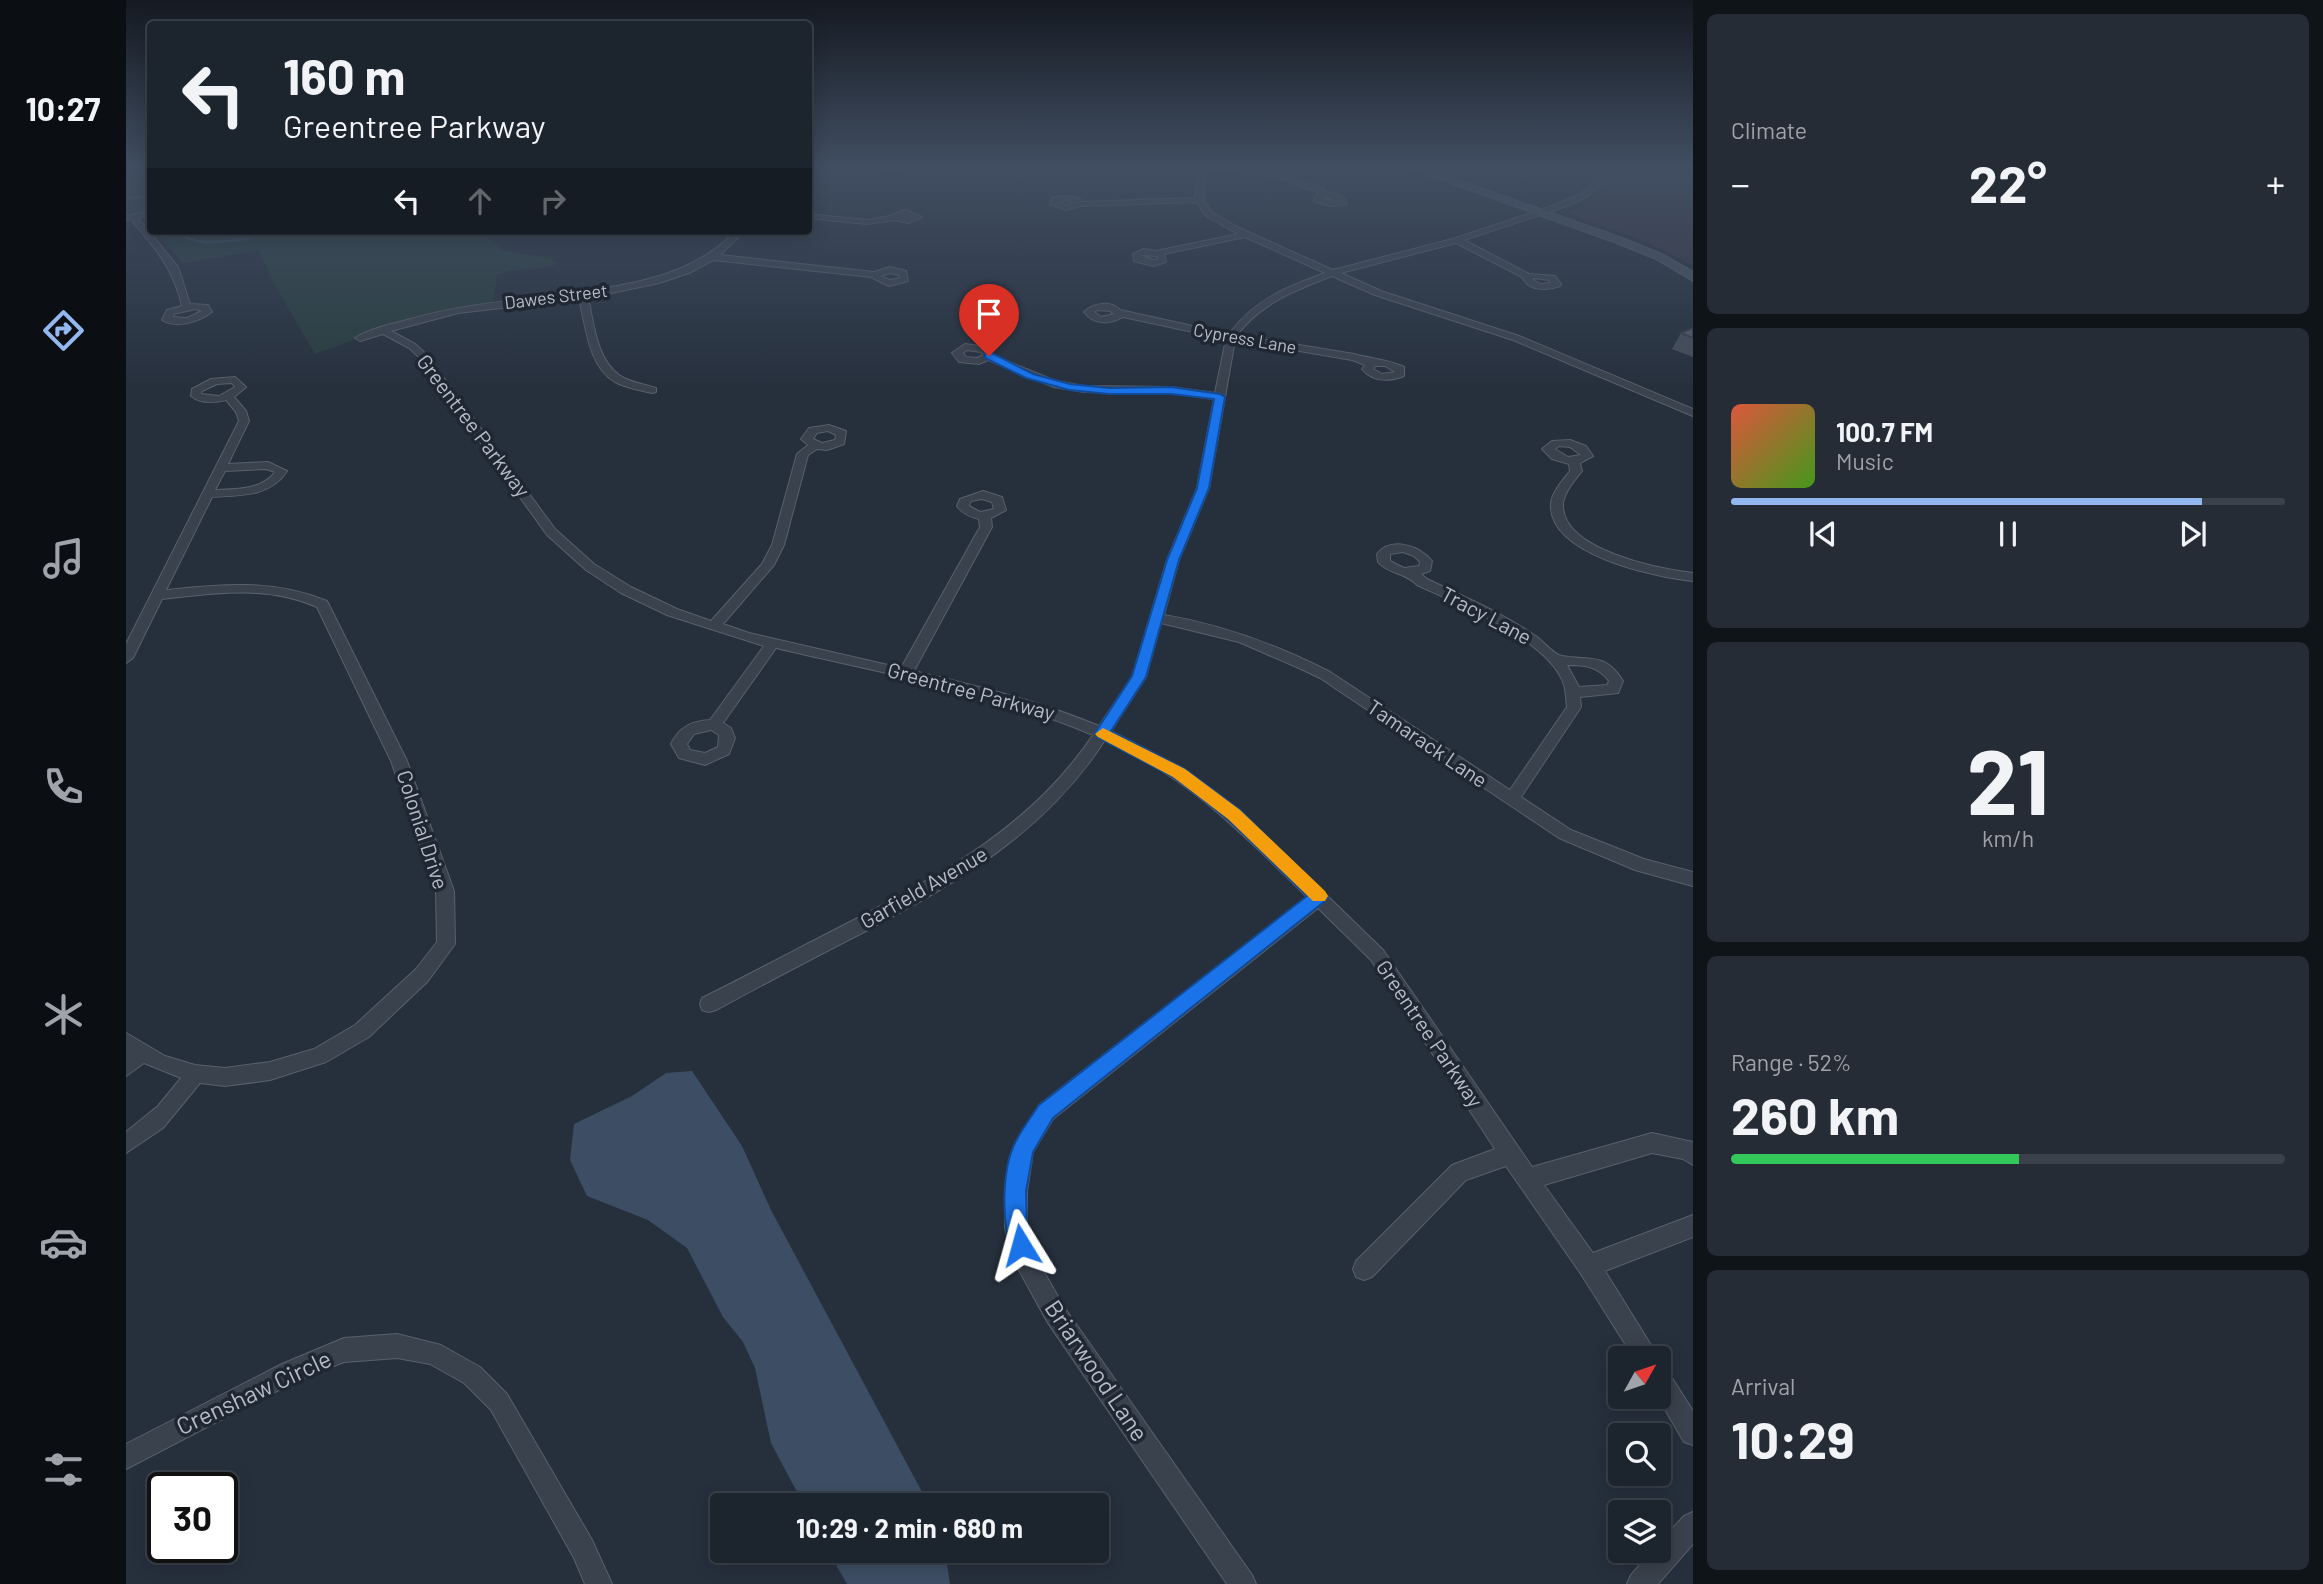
<!DOCTYPE html>
<meta charset="utf-8">
<style>
:root{--surface:#1c242e;--page:#252c36;--text:#f1f3f6;--muted:#a0a4aa;--line:#3a414a;--accent:#93b8f0}
body{margin:0;font-family:Barlow,sans-serif;background:var(--page);color:var(--text);height:100vh;display:flex;flex-direction:column;font-size:26px;white-space:nowrap}
*{box-sizing:border-box;margin:0}
p{font-size:23px;color:var(--muted)}
.icon{flex:none;width:38px;height:38px;fill:none;stroke:currentColor;stroke-width:2;stroke-linecap:round;stroke-linejoin:round}
.map{position:relative;flex:1;overflow:hidden}
.drawer{display:flex;flex-direction:column;gap:14px;padding:14px;background:#0f1419;width:630px}
.drawer>*{flex:none}
.hud{position:absolute;left:21px;top:21px;width:665px;height:214px;border-radius:7px;box-shadow:0 4px 18px #0003,0 0 0 2px var(--line);background:#1c242e;color:var(--text);overflow:hidden}
.needle{width:46px;rotate:50deg}
.tools{position:absolute;left:1482px;top:1346px;display:grid;gap:14px}
.tools a{display:grid;place-items:center;width:63px;height:63px;border-radius:7px;background:var(--surface);box-shadow:0 4px 18px #0003,0 0 0 2px var(--line);font-size:35px}
.speed{position:absolute;left:21px;top:1472px;display:flex;gap:14px;font-size:35px;font-weight:700;text-align:center}
.speed>*{display:grid;place-content:center;width:91px;height:91px;border-radius:50%;background:var(--surface);box-shadow:0 4px 18px #0003,0 0 0 2px var(--line);line-height:1}
.speed .limit{border:4px solid #111;border-radius:10px;background:#fff;color:#111}
.pin{position:absolute;display:grid;place-items:center;width:60px;height:60px;color:#fff;margin:-72px -30px;border-radius:50% 50% 50% 0;rotate:-45deg;box-shadow:0 0 7px #0007}
.pin .icon{rotate:45deg}
.me{position:absolute;width:77px;margin:-38px;rotate:352deg;stroke-linejoin:round;filter:drop-shadow(0 0 5px #0008)}
.turn{display:flex;align-items:center;gap:24px;height:147px;padding:0 21px;font-size:32px}
.turn .icon{width:91px;height:91px;stroke-width:2.5}
.turn b{display:block;font-size:49px;line-height:60px}
.lanes{display:flex;align-items:center;height:66px;padding:0 21px;background:#0003;justify-content:center;gap:35px;direction:ltr}
.lanes .off{opacity:.35}
.big{font-size:52px;font-weight:700;line-height:1.1}
.drawer .card{flex:1;display:flex;flex-direction:column;justify-content:center;gap:10px;min-width:0;padding:0 24px;border-radius:10px;background:var(--page)}
.drawer .dial{align-items:center;gap:0}
.dial b{font-size:91px;line-height:1}
.song{display:flex;align-items:center;gap:21px}
.cover{width:84px;height:84px;border-radius:10px;background:linear-gradient(135deg,hsl(10 70% 55%),hsl(100 70% 35%))}
.played{height:7px;border-radius:4px;background:linear-gradient(90deg,var(--accent) 85%,var(--line) 85%)}
.keys{display:flex;justify-content:space-around;direction:ltr}
.heat{display:flex;justify-content:space-between;align-items:center;font-size:38px;direction:ltr}
.charge{height:10px;border-radius:5px;background:linear-gradient(90deg,#34c759 52%,var(--line) 0)}
.trip{position:absolute;left:584px;top:1493px;width:399px;height:70px;border-radius:7px;background:var(--surface);box-shadow:0 4px 18px #0003,0 0 0 2px var(--line);font-weight:700;line-height:70px;text-align:center}
main{display:flex;flex:1;min-height:0}
.tabs{display:flex;flex-direction:column;width:126px;justify-content:space-around;align-items:center;background:#0b0e12;color:var(--muted)}
.tabs .icon{width:49px;height:49px}
.tabs .selected{color:var(--accent)}
.tabs b{font-size:32px;color:var(--text)}
.map>svg:first-child{display:block}
.medical{fill:#363541}
.green{fill:#293d3f}
.water{fill:#3d4e64}
.lines{fill:none;stroke-linecap:round;stroke-linejoin:round}
.stream{stroke:#3d4e64;stroke-width:2.5}
.street-casing{stroke:#58606b;stroke-width:2}
.secondary-casing{stroke:#58606b;stroke-width:2}
.street{fill:#3a424d;fill-rule:evenodd}
.secondary{fill:#485160;fill-rule:evenodd}
.wall{fill:#454d59}
.building{fill:#505967;stroke:#383e48;stroke-width:2}
.route{fill:#1a73e8;stroke:#114b97;stroke-width:2}
.slow{fill:#f59e0b}
.labels{text-anchor:middle;stroke-width:7;stroke-linejoin:round;paint-order:stroke}
.far-street-label{font-size:18px;fill:#b6bdc8;stroke:#1f2732}
.street-label{font-size:21px;fill:#b6bdc8;stroke:#1f2732}
.near-street-label{font-size:24px;fill:#b6bdc8;stroke:#1f2732}
</style>
<main>
<nav class="tabs">
<b>10:27</b>
<svg class="icon selected" aria-label="directions" viewBox="0 0 24 24"><path d="M12 3l9 9-9 9-9-9zM9 14v-3h6M13 9l2 2-2 2"/></svg>
<svg class="icon" aria-label="music" viewBox="0 0 24 24"><path d="M9 18V5l10-2v13"/><circle cx="6" cy="18" r="3"/><circle cx="16" cy="16" r="3"/></svg>
<svg class="icon" aria-label="phone" viewBox="0 0 24 24"><path d="M5 4h4l2 5-3 2q2 4 5 5l2-3 5 2v4C11 20 4 13 5 4z"/></svg>
<svg class="icon" aria-label="climate" viewBox="0 0 24 24"><path d="M12 3v18M4 7l16 10M4 17L20 7"/></svg>
<svg class="icon" aria-label="car" viewBox="0 0 24 24"><path d="M5 17H2v-5l4-1 3-4h7l3 4 3 1v5h-3M9 17h6M6 11h13"/><circle cx="7" cy="17" r="2"/><circle cx="17" cy="17" r="2"/></svg>
<svg class="icon" aria-label="filters" viewBox="0 0 24 24"><path d="M4 7h16M4 17h16"/><circle cx="9" cy="7" r="2"/><circle cx="15" cy="17" r="2"/></svg>
</nav>
<div class="map">
<svg width="1567" height="1584" viewBox="0 0 1567 1584">
<rect width="100%" height="100%" fill="#26303d"/>
<path class="medical" d="M1476 166H1567V265L1517 240 1439 213 1465 200 1483 173Z"/>
<g class="green">
<path d="M0 166H24V210L0 215Z"/>
<path d="M29 231H355L378 251 424 258 431 264C411 273 392 266 371 275L367 305 272 324 189 354 146 280 133 250 57 263Z"/>
</g>
<g class="water">
<path d="M566 1071 616 1146 645 1210 803 1505H678L645 1443 629 1368 617 1342 597 1317 561 1248 522 1220 461 1196 444 1160 448 1124 506 1096 540 1073Z"/>
<path d="M702 1551H819L824 1584H721Z"/>
</g>
<g class="lines">
<g class="stream">
<path d="M0 198 24 197"/>
<path d="M52 231C67 249 101 240 122 239"/>
</g>
<g class="street-casing">
<g id="street">
<path d="M752 166H782L766 172Z"/>
<path d="M1074 166 1147 172 1198 188 1201 193 1213 194 1220 200V204L1204 206 1188 201V197L1194 194 1192 192 1146 176 1081 168 1077 200 1086 212 1111 227 1207 270 1330 238 1429 205 1456 193 1470 181 1466 166H1474L1478 181 1462 196 1444 205 1338 240 1403 274 1429 276 1435 284 1434 286C1420 291 1403 291 1396 277L1330 243 1215 273 1255 291 1393 336 1567 409V416L1387 340 1249 295 1206 276C1170 290 1135 303 1111 335L1228 354C1245 359 1261 359 1278 367V376C1262 382 1247 382 1236 369L1239 365 1226 360 1109 340 1083 488 1053 560 1038 615C1097 625 1151 645 1204 672L1384 790 1441 707C1440 700 1440 691 1438 685 1424 640 1332 604 1291 585 1279 572 1264 575 1252 562L1251 554C1265 536 1294 546 1306 561L1304 571 1295 574 1301 579C1338 597 1377 613 1411 637 1418 642 1428 655 1436 656 1464 661 1479 652 1497 681L1492 693 1454 697 1455 707 1395 797 1445 830 1518 859 1567 872V886L1509 870 1433 838 1194 678 1173 668 1113 642 1035 623 1020 677 985 731 1058 769 1114 811 1257 950 1406 1167 1526 1133 1567 1142V1165L1557 1159 1526 1153 1418 1185 1467 1253 1567 1215V1237L1479 1271 1533 1358H1508L1455 1274 1380 1166 1340 1180 1246 1277 1238 1280 1230 1277 1227 1269 1230 1261 1326 1165 1369 1149 1245 960 1192 908 927 1119 907 1152 901 1191V1228L910 1258 938 1307 1126 1575 1130 1584H1101L922 1323 889 1263 879 1228V1191L887 1149 913 1105 1181 897C1119 836 1060 775 979 740 918 834 832 882 736 933 687 958 638 984 590 1010L583 1012 576 1010 574 1004 576 998C626 973 675 947 724 922 818 873 906 826 967 735 866 692 756 673 650 648L597 723 605 728 609 738 603 754 579 765 553 758 545 744C553 727 566 721 584 720L638 646 541 615 495 593 460 570 421 535 295 359 283 348 257 334 234 341 229 338C244 328 267 324 285 319 340 303 398 300 454 292 512 283 567 275 610 231H619L594 255 748 272 764 267 780 271 782 281 763 286 745 277 587 260 563 273 533 283 462 298C468 323 470 358 493 375 503 382 518 384 530 388V392L526 393C514 390 500 388 489 382 462 366 460 326 453 299L332 313 265 331 289 344 301 355 429 529 468 564 505 587 551 609 585 621 636 564 646 545 671 454 682 445 675 439 683 428 703 425 720 431 718 444 701 450 691 449 682 455 658 545 648 565 597 624 623 633 775 668 854 527 853 519C844 517 837 514 831 506L834 499 857 491 876 497 880 510 865 518 866 527 788 671C851 686 913 701 973 726L1006 677 1041 560 1071 488 1088 399 1045 393 958 392 928 387 862 360 853 364 833 362 826 353 839 344 861 347 868 356 930 381 958 386 1045 387 1089 393 1100 339 997 317C983 325 968 325 958 312 967 303 985 300 994 310L1103 334C1128 300 1160 287 1199 273L1119 237 1038 254 1040 262 1027 266 1008 261 1007 254 1018 249 1030 251 1112 234 1080 216 1071 202 954 206 940 210 924 204 926 198 938 196 953 198 955 202 1069 198ZM1199 197 1211 201 1197 199ZM938 200 947 202 948 203 940 205 932 203ZM1015 255 1031 256 1032 259 1027 260ZM764 273 773 275 774 278 764 280 754 276ZM1409 278 1423 280 1425 283 1414 284 1406 279ZM971 310 984 311 988 314 975 317 968 312ZM841 350 855 352 857 355 851 358 840 357 837 353ZM1249 366H1259L1269 372 1256 374 1247 369ZM702 431 710 435 709 440 696 443 687 439 691 433ZM856 499 866 502 868 509 854 512 843 506 845 501ZM1277 552 1288 556 1294 562 1293 566 1278 568 1264 561V554ZM1441 665C1458 665 1472 666 1483 681L1481 685 1453 687ZM585 730 593 735 592 747 579 753 564 750 561 744 568 734Z"/>
<path d="M1312 166H1323L1300 175 1296 173Z"/>
<path d="M779 210 796 217 782 223 769 220 741 224 682 218V214L741 220 764 216Z"/>
<path d="M24 211V215L12 218 52 267 64 304 82 305 86 312C72 322 51 329 36 320L41 310 56 306C47 267 30 250 5 219L0 220V216ZM69 309 76 311 61 318 47 317 48 314Z"/>
<path d="M109 377 120 387 108 397 120 411 123 421 102 464 142 462 161 471C145 497 113 495 86 497L40 590C96 584 148 579 201 601L281 761 328 891 329 944 302 981 243 1037 200 1062 144 1080 99 1086 74 1083 37 1128 0 1153V1132L32 1106 55 1078 18 1063 0 1076V1033L39 1056 69 1065 99 1068 144 1062 188 1049 229 1025 290 969 311 942 310 891 265 761 191 607C140 585 89 593 36 599L7 658 0 663V644L113 421 110 412 100 400C88 403 75 404 65 396L66 389 85 379ZM106 383 109 387 93 396 75 394 76 391 91 384ZM140 469 149 472C136 490 109 489 89 490L99 471Z"/>
<path d="M1444 440 1460 446 1467 456 1454 463 1456 471C1449 480 1438 492 1437 504 1435 550 1533 569 1567 573V581C1530 577 1421 555 1425 503 1426 492 1437 480 1444 471L1443 464 1426 459 1416 449 1426 441ZM1433 446 1444 447 1455 455 1442 457 1429 449Z"/>
<path d="M271 1334 315 1345 354 1367 381 1394 466 1540 486 1584H459L448 1558 365 1410 338 1383 304 1364 271 1358 218 1362 172 1380 0 1469V1444L156 1364 218 1338Z"/>
<path d="M1533 1366 1541 1370 1567 1411V1445L1558 1442 1531 1396H1533Z"/>
<path d="M1567 1512V1544L1532 1584H1501L1505 1575 1527 1550H1533V1543L1558 1516Z"/>
</g>
</g>
<g class="secondary-casing">
<path id="secondary" d="M1277 166H1292L1496 238 1538 255 1567 272V281L1530 259 1488 242Z"/>
</g>
<use href="#street" class="street"/>
<use href="#secondary" class="secondary"/>
</g>
<path class="wall" d="M1567 328V357L1546 349 1555 333Z"/>
<path class="building" d="M1567 328V338L1555 333Z"/>
<linearGradient id="sky" x2="0" y2="1"><stop stop-color="#151a22"/><stop offset="0.43" stop-color="#414e62"/><stop offset="1" stop-color="#414e62" stop-opacity="0"/></linearGradient>
<rect width="1567" height="388" fill="url(#sky)"/>
<path class="route" d="M859 353H866L907 374 944 384 983 388 1045 387 1094 394 1099 397 1083 488 1053 560 1020 677 985 731 1059 769 1114 810 1202 897 1199 901 927 1118 907 1152 900 1191 901 1228 906 1245 903 1253 895 1256 887 1253C875 1225 875 1169 890 1141 896 1129 905 1117 913 1105L1181 896 1102 819 1047 777 971 737 969 733 1006 676 1041 560 1071 488 1088 399 1045 394H983L943 390 900 378 859 358Z"/>
<path class="slow" d="M977 728 1059 769 1114 810 1199 891 1202 896 1199 901H1187L1102 819 1047 777 972 737 969 734Z"/>
<g class="labels">
<g class="far-street-label">
<text transform="translate(430 297) rotate(-7)" y="6">Dawes Street</text>
<text transform="translate(1119 339) rotate(10)" y="6">Cypress Lane</text>
</g>
<g class="street-label">
<text transform="translate(347 426) rotate(53)" y="7">Greentree Parkway</text>
<text transform="translate(1360 616) rotate(28)" y="7">Tracy Lane</text>
<text transform="translate(845 692) rotate(15)" y="7">Greentree Parkway</text>
<text transform="translate(1301 744) rotate(34)" y="7">Tamarack Lane</text>
<text transform="translate(296 830) rotate(72)" y="7">Colonial Drive</text>
<text transform="translate(798 888) rotate(-30)" y="7">Garfield Avenue</text>
<text transform="translate(1303 1034) rotate(56)" y="7">Greentree Parkway</text>
</g>
<g class="near-street-label">
<text transform="translate(970 1371) rotate(56)" y="8">Briarwood Lane</text>
<text transform="translate(128 1393) rotate(-25)" y="8">Crenshaw Circle</text>
</g>
</g>
</svg>
<div class="tools">
<a><svg class="needle" viewBox="-14 -14 28 28"><path d="M0-13l5 13h-10z" fill="#e53935"/><path d="M0 13l5-13h-10z" fill="#a0a4aa"/></svg></a>
<a><svg class="icon" aria-label="search" viewBox="0 0 24 24"><circle cx="10" cy="10" r="6"/><path d="M15 15l6 6"/></svg></a>
<a><svg class="icon" aria-label="layers" viewBox="0 0 24 24"><path d="M12 4l9 5-9 5-9-5zM3 14l9 5 9-5"/></svg></a>
</div>
<div class="speed"><div class="limit">30</div></div>
<div class="pin" style="left:863px;top:356px;background:#d93025"><svg class="icon" aria-label="arrive" viewBox="0 0 24 24"><path d="M6 21V4h12l-3 4 3 4H6"/></svg></div>
<svg class="me" style="left:895px;top:1245px" viewBox="-20 -20 40 40"><path d="M0-17L14 15 0 8-14 15z" fill="#1a73e8" stroke="#fff" stroke-width="4"/></svg>
<div class="trip">10:29 · 2 min · 680 m</div>
<div class="hud">
<div class="turn"><svg class="icon" aria-label="left" viewBox="0 0 24 24"><path d="M17 20v-9H6M10 6l-5 5 5 5"/></svg><div><b>160 m</b>Greentree Parkway</div></div>
<div class="lanes"><svg class="icon" aria-label="left" viewBox="0 0 24 24"><path d="M17 20v-9H6M10 6l-5 5 5 5"/></svg><svg class="icon off" aria-label="ahead" viewBox="0 0 24 24"><path d="M12 20V5M6 11l6-6 6 6"/></svg><svg class="icon off" aria-label="right" viewBox="0 0 24 24"><path d="M7 20v-9h11M14 6l5 5-5 5"/></svg></div>
</div>
</div>
<section class="drawer">
<div class="card"><p>Climate</p>
<div class="heat"><a>−</a><b class="big">22°</b><a>+</a></div>
</div>
<div class="card">
<div class="song"><i class="cover"></i><div><b>100.7 FM</b><p>Music</p></div></div>
<div class="played"></div>
<div class="keys"><svg class="icon" aria-label="previous" viewBox="0 0 24 24"><path d="M18 5L8 12l10 7zM5 5v14"/></svg><svg class="icon" aria-label="pause" viewBox="0 0 24 24"><path d="M8 5v14M16 5v14"/></svg><svg class="icon" aria-label="next" viewBox="0 0 24 24"><path d="M6 5l10 7-10 7zM19 5v14"/></svg></div>
</div>
<div class="card dial"><b>21</b><p>km/h</p></div>
<div class="card"><p>Range · 52%</p><b class="big">260 km</b><div class="charge"></div></div>
<div class="card"><p>Arrival</p><b class="big">10:29</b></div>
</section>
</main>
